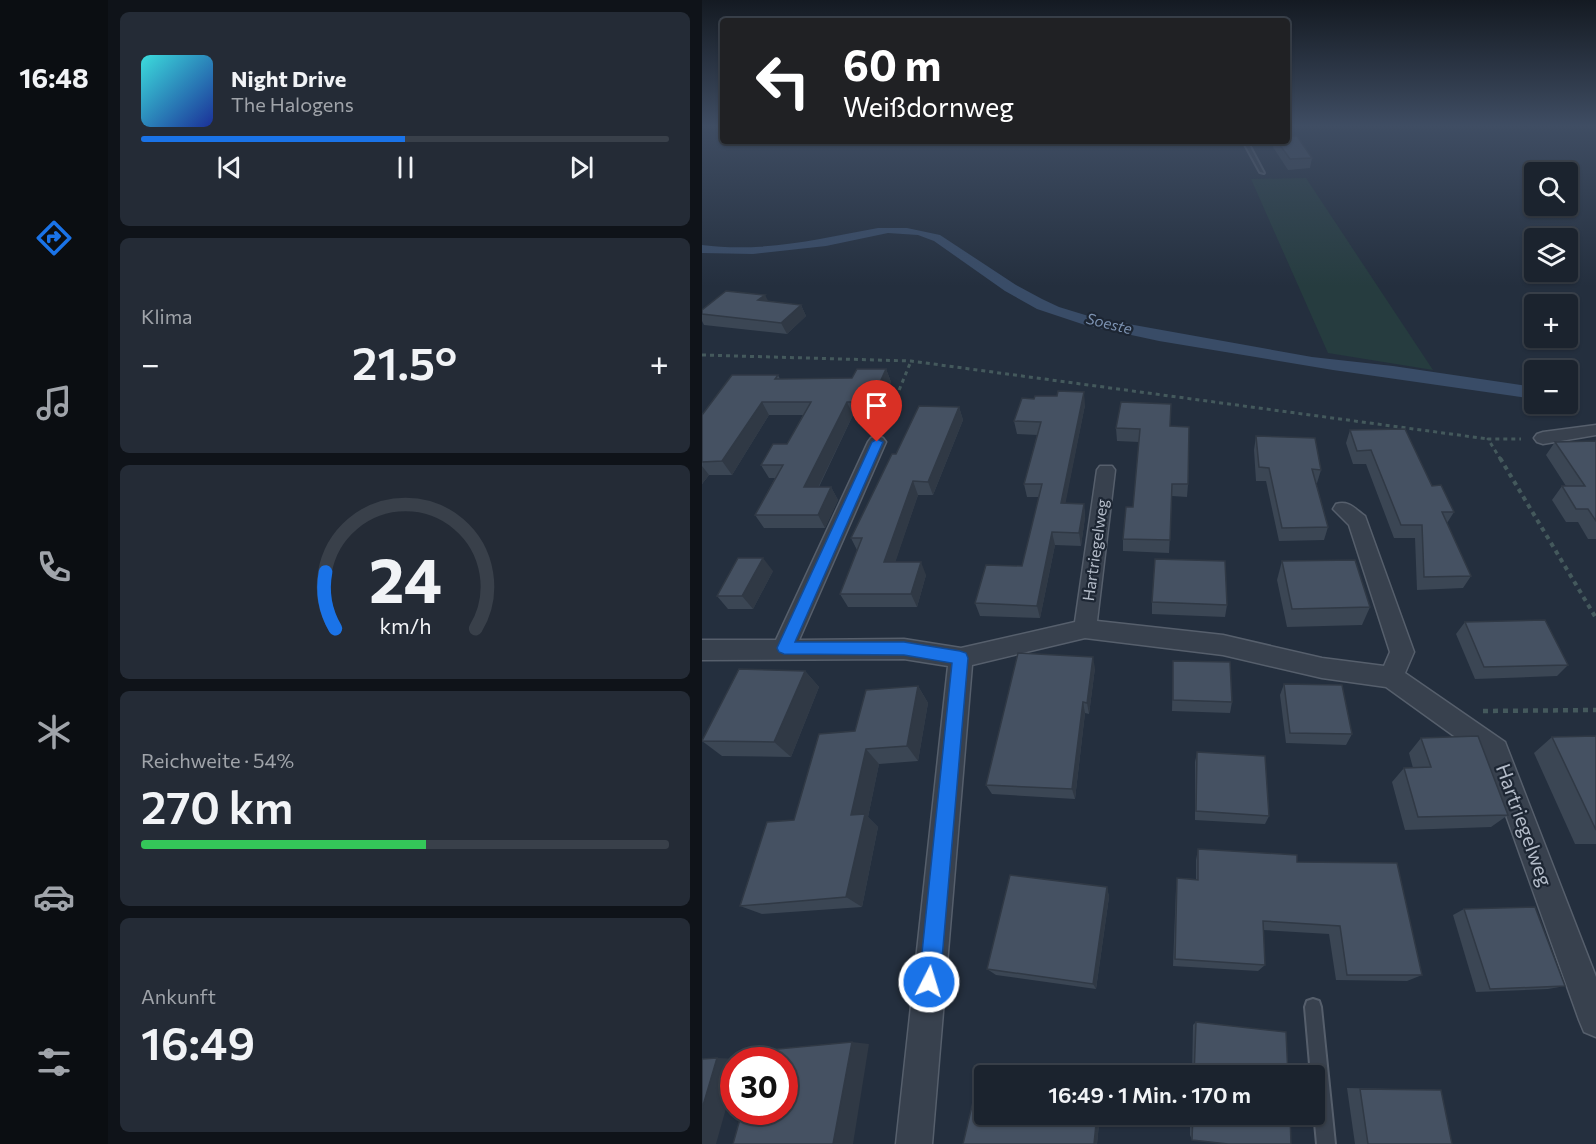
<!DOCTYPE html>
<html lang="de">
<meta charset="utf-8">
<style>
:root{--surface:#1b232e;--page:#242b36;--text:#f1f3f6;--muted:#a0a4aa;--line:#39404a;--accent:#1a73e8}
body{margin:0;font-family:Commissioner,sans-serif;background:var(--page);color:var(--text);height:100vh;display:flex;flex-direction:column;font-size:22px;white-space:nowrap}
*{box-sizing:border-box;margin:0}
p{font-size:20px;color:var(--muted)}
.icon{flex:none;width:33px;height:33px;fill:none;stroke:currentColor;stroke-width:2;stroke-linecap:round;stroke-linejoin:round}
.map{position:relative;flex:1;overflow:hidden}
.side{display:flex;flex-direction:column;gap:12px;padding:12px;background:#0f1319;width:594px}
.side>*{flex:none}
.guide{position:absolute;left:18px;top:18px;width:570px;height:126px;border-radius:6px;box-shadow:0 2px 4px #0004,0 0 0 2px var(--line);background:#202124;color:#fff;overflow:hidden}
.fabs{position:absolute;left:822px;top:162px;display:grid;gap:12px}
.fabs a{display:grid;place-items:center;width:54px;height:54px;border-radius:6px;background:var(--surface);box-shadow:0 2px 4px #0004,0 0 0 2px var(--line);font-size:30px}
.speed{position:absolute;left:18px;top:1047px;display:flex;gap:12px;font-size:30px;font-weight:700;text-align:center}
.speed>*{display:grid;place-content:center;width:78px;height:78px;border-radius:50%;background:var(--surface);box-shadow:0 2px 4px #0004,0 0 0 2px var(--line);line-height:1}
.speed .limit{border:9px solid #d22;background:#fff;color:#111}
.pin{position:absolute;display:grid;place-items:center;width:51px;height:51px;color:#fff;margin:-62px -26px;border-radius:50% 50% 50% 0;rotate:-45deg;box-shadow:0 0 6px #0007}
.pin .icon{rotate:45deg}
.me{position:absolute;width:66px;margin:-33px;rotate:5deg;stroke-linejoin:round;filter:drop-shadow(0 0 4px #0008)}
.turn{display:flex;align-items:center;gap:21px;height:126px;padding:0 24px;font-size:27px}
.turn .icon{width:78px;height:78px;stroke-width:2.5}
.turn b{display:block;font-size:42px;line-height:51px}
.big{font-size:45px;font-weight:600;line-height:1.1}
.side .widget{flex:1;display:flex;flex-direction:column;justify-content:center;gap:9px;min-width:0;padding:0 21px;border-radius:9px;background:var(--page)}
.side .dial{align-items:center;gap:0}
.dial svg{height:156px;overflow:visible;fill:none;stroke:var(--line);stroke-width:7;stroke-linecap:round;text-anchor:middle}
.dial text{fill:var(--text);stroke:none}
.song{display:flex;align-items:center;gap:18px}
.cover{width:72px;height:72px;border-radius:9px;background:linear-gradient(135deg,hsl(180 70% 55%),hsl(230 70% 35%))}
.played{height:6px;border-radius:3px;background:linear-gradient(90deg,var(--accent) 50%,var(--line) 50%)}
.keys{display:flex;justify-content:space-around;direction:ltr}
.heat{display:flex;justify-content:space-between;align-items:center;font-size:33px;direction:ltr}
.charge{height:9px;border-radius:4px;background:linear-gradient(90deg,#34c759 54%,var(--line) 0)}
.trip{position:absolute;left:272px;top:1065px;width:351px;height:60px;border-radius:6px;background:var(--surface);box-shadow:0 2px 4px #0004,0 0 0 2px var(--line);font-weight:600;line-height:60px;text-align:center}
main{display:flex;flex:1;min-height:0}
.dock{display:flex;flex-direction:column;width:108px;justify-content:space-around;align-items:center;background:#0b0e12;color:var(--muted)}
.dock .icon{width:42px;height:42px}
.dock .current{color:var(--accent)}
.dock b{font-size:27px;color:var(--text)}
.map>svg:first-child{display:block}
.green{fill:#263c3f}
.water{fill:#394c67}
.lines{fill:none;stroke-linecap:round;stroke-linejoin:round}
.lane-casing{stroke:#565f6c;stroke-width:4}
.street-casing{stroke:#565f6c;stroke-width:3}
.path-far2{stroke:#44595c;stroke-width:3;stroke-dasharray:4 4;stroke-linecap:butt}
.path-far1{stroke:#44595c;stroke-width:4;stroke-dasharray:4.5 4.5;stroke-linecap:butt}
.path{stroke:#44595c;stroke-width:4.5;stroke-dasharray:5 5;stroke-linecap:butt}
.lane{fill:#38414e;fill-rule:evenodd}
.street{fill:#38414e;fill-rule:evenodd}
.wall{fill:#3b4654}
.shaded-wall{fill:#303945}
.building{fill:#455162;stroke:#303945;stroke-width:1.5}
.route{fill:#1a73e8;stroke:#114b97;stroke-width:1.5}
.labels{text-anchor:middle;stroke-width:4.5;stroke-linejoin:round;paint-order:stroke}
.far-water-label{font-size:15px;font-style:italic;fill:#7c92b1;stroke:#1d2633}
.street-label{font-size:16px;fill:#b4bcc9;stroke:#1d2633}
.near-street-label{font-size:20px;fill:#b4bcc9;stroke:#1d2633}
</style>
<main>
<nav class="dock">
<b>16:48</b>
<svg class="icon current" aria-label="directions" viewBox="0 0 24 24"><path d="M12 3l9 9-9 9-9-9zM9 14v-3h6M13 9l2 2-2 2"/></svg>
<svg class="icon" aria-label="music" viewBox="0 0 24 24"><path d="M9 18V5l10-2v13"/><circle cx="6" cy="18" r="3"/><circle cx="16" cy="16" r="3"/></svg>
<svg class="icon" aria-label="phone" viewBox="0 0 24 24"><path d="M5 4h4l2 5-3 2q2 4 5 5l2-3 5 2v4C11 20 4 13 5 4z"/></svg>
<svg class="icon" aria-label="climate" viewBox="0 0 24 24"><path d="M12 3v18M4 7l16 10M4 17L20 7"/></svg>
<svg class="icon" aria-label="car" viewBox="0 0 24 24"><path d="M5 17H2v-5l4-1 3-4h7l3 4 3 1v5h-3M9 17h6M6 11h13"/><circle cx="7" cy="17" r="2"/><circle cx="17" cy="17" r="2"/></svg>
<svg class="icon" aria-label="filters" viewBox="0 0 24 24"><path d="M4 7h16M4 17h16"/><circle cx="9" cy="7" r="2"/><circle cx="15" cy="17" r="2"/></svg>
</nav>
<section class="side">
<div class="widget">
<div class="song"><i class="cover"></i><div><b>Night Drive</b><p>The Halogens</p></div></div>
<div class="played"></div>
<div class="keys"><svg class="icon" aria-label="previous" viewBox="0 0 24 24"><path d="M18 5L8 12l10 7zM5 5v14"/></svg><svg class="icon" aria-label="pause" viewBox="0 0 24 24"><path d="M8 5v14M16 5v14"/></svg><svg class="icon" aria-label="next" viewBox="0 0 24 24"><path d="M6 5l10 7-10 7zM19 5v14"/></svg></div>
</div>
<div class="widget"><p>Klima</p>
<div class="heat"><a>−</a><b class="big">21.5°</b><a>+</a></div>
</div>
<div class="widget dial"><svg viewBox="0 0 100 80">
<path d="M14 69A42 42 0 1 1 86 69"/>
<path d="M14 69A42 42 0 0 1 9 40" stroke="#1a73e8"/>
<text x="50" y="56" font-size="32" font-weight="700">24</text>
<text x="50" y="72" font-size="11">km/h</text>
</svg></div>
<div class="widget"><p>Reichweite · 54%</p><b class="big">270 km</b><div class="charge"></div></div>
<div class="widget"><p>Ankunft</p><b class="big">16:49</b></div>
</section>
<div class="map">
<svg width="894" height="1144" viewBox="0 0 894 1144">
<rect width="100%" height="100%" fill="#242f3e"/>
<path class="green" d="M604 178 731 370 626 353 549 179Z"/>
<path class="water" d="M176 228H205L238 235 314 285 340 299 357 307 393 318 610 357 691 366 832 387V399L631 370 457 341 383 325 335 309 303 291 232 241 216 235 186 233 124 246 51 254 0 253V245C60 253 117 239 176 228Z"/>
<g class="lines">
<g class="lane-casing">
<g id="lane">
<path d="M541 141H545L562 173 558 172Z"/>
<path d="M611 999 617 1001 619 1007 633 1144H615L612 1112V1076H609L603 1007 605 1001Z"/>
</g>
</g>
<g class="street-casing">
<g id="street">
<path d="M894 425V435L841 444 835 442 832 438 835 434 841 432Z"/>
<path d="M175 436 181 438 184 442 97 640 202 639 259 648 373 622 395 470 398 466H410L413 470 395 621 521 635 620 658 682 666 688 652 647 525 631 509 634 504C647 500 653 509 663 516L712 652 703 673 803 742 894 977V1037L882 1032 877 1020 784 759 684 687 620 678 521 655 383 638 270 665 230 1144H194L246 666 202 659 0 660V640H74L166 442 169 438Z"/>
</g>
</g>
<g class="path-far2">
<path d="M0 355 209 361 786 439"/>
<path d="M182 427 209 361"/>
<path d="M799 460 786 439H819"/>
</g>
<path class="path-far1" d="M798 458 894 618"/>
<path class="path" d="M781 711 894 710"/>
<use href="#lane" class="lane"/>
<use href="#street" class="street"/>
</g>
<g class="wall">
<path d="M572 141H585L610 158 608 168 586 170 571 147Z"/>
<path d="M66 301 99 305 104 316 85 334 2 325 0 321V310Z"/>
<path d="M184 369 189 382 174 415H151L117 487H129L136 500 123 528H62L53 515 73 478H67L59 465 85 444 101 415H67L30 475H7L0 484V415L76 375 78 379 150 378Z"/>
<path d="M383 405 363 503 382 504 383 517 379 546 353 545 338 618 278 616 273 603 320 566 337 497H325L322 484 335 435 315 434 312 421Z"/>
<path d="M257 407 261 420 231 495H216L193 562 224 575 215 607H146L138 594 155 550 149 538 194 454Z"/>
<path d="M468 426 486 484 485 497 470 496 467 553 421 551V539L431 507 437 442 415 441 414 428Z"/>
<path d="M648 430 730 486 752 512 745 523 769 576 761 588 715 590 713 538H692L664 464H651L644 443Z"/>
<path d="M554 436 619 470 615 483H614L626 527 622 540 577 541 564 481H554L552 450Z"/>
<path d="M894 441V539H886L876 522H864L850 500 860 486H864L844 455 853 442Z"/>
<path d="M580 561 668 607 660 625 585 627 575 580Z"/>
<path d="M71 571 51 609H26L15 596Z"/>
<path d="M450 602 525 605 523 617 450 614Z"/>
<path d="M763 622 866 665 855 676 773 679 754 634Z"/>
<path d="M471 661 530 702 528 713 470 711Z"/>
<path d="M393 668 387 714 383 713 373 799 290 794 284 785Z"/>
<path d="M103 671 117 687 89 757 20 756 0 741Z"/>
<path d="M582 684 650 734 644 745 584 743 578 695Z"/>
<path d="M216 686 226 703 216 761 177 764 166 817 176 827 160 907 60 914 38 906 153 731Z"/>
<path d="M894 736V844H873L832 753 850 737Z"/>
<path d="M719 738 806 815 789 827 703 830 690 782 702 768H711L707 753Z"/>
<path d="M495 752 567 816 563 824 493 820V762Z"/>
<path d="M496 849 595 862 720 975 705 981 634 980 627 934 561 930 563 965 556 971 471 966 474 888 475 878 494 879V860Z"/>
<path d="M405 887 407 897 394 989 294 975 285 969Z"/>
<path d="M762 909 863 986 846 989 774 992 751 915Z"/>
<path d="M494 1022 586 1076H490L491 1025Z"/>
<path d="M278 1072H288L310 1076H282L398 1114 395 1144H261Z"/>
<path d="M645 1088 739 1090 750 1144H653Z"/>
<path d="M488 1114H588L490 1140 488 1135Z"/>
</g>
<g class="shaded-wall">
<path d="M63 295 69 306 56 300Z"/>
<path d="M99 305 104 316 85 334 79 323Z"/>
<path d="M184 369 189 382 174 415 169 402Z"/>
<path d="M382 392 383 405 361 516 359 503Z"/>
<path d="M60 402 67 415 30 475 20 461Z"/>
<path d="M145 402 151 415 110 500 102 487Z"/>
<path d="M257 407 261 420 231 495 226 482Z"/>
<path d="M0 466 7 475 0 484Z"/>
<path d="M211 481 216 495 189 575 182 562Z"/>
<path d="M129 487 136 500 123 528 116 515Z"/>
<path d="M382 504 383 517 379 546 377 533Z"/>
<path d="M350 532 353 545 338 618 335 606Z"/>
<path d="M61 558 71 571 51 609 40 596Z"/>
<path d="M219 562 224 575 215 607 209 594Z"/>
<path d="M391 657 393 668 387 714 385 703Z"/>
<path d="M103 671 117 687 89 757 72 742Z"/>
<path d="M216 686 226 703 216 761 205 746Z"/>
<path d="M381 702 383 713 373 799 370 789Z"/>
<path d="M164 749 177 764 166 817 176 827 160 907 144 897 149 815Z"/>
<path d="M405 887 407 897 394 989 391 984Z"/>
<path d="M150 1042 167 1044 151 1144H131Z"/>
<path d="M15 1058 37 1059V1060H32V1080L14 1144H0V1109Z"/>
<path d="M395 1114H398L395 1144H392Z"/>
</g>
<g class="building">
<path d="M585 136H595L610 158 588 159 575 141H585Z"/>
<path d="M24 291 63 295 56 300 99 305 79 323 0 314V310Z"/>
<path d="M155 369H184L169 402H145L102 487H129L116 515H53L81 465H59L71 444H85L109 402H60L20 461 0 462V415L30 375H76L73 379 150 378Z"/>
<path d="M356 391 382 392 359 503 382 504 377 533 350 532 335 606 273 603 284 565 320 566 340 484H322L339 422 312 421 320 398 332 399 333 396H355Z"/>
<path d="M419 402 469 404 468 426 487 427 486 484H470L468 540 421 539 424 507H431L438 429 414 428Z"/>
<path d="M217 406 257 407 226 482 211 481 182 562H219L209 594H138L160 538H149L190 454H194Z"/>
<path d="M703 429 730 486 739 485 752 512H740L769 576 722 577 720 525H699L669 450 655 451 648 430Z"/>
<path d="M554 436 613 438 619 470 610 469 626 527 580 528 567 468 557 467Z"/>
<path d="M894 441V521L886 509H874L860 486H883L853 442Z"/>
<path d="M36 558H61L40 596H15Z"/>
<path d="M453 559 523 561 525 605 450 602Z"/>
<path d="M653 560 668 607 590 609 580 561Z"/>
<path d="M843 620 866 665 782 667 763 622Z"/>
<path d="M316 653 391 657 385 703 381 702 370 789 284 785Z"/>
<path d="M471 661 528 662 530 702 471 700Z"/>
<path d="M37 669 103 671 72 742 0 741Z"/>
<path d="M582 684 640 685 650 734 588 733Z"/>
<path d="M216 686 205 746 164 749 149 815 163 814 144 897 38 906 65 822 92 820 117 734 153 731 164 690Z"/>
<path d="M776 736 806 815 716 817 702 768 729 767 719 738Z"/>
<path d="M894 736V830L850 737Z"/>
<path d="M495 752 563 756 567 816 494 811Z"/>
<path d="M496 849 595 855V862L695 863 720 975H645L638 926 561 921 563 965 473 959 475 878 496 880Z"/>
<path d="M308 875 405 887 391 984 285 969Z"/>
<path d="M833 907 863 986 788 989 762 909Z"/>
<path d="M494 1022 584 1032 586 1076H492Z"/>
<path d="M150 1042 131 1144H31L40 1112H82V1060H53L55 1051Z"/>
<path d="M15 1058 0 1109V1059Z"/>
<path d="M278 1072 299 1076H282V1114H395L392 1144H261Z"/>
<path d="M658 1089 739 1090 750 1144H666Z"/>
<path d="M491 1114H588L589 1144H526L490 1140Z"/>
</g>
<linearGradient id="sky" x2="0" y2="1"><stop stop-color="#141a22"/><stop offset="0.44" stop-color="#3f4d63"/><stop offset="1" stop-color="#3f4d63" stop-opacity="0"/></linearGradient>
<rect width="894" height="286" fill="url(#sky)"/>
<path class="route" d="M175 439 181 442 93 642H202L258 651 264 653 266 658 238 982 235 989 227 992 220 989 217 982 250 663 202 655 82 654 77 652 75 648 170 442Z"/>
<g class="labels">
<g class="far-water-label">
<text transform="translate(407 324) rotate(14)" y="5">Soeste</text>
</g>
<g class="street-label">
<text transform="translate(393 550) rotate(-82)" y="6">Hartriegelweg</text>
</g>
<g class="near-street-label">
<text transform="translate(822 825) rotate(70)" y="7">Hartriegelweg</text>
</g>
</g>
</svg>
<div class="fabs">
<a><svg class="icon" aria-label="search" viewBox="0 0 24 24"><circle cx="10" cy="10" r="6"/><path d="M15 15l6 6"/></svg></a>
<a><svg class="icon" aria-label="layers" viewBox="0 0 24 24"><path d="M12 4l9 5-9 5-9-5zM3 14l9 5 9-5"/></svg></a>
<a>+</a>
<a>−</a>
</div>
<div class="speed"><div class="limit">30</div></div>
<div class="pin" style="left:175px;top:442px;background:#d93025"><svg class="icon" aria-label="arrive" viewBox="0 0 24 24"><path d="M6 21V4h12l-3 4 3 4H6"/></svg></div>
<svg class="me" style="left:227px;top:982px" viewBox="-20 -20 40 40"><circle r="17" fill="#1a73e8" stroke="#fff" stroke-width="3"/><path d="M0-11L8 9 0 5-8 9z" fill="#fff"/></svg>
<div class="trip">16:49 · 1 Min. · 170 m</div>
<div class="guide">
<div class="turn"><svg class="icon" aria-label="left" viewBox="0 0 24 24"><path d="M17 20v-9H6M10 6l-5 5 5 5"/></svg><div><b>60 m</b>Weißdornweg</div></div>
</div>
</div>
</main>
